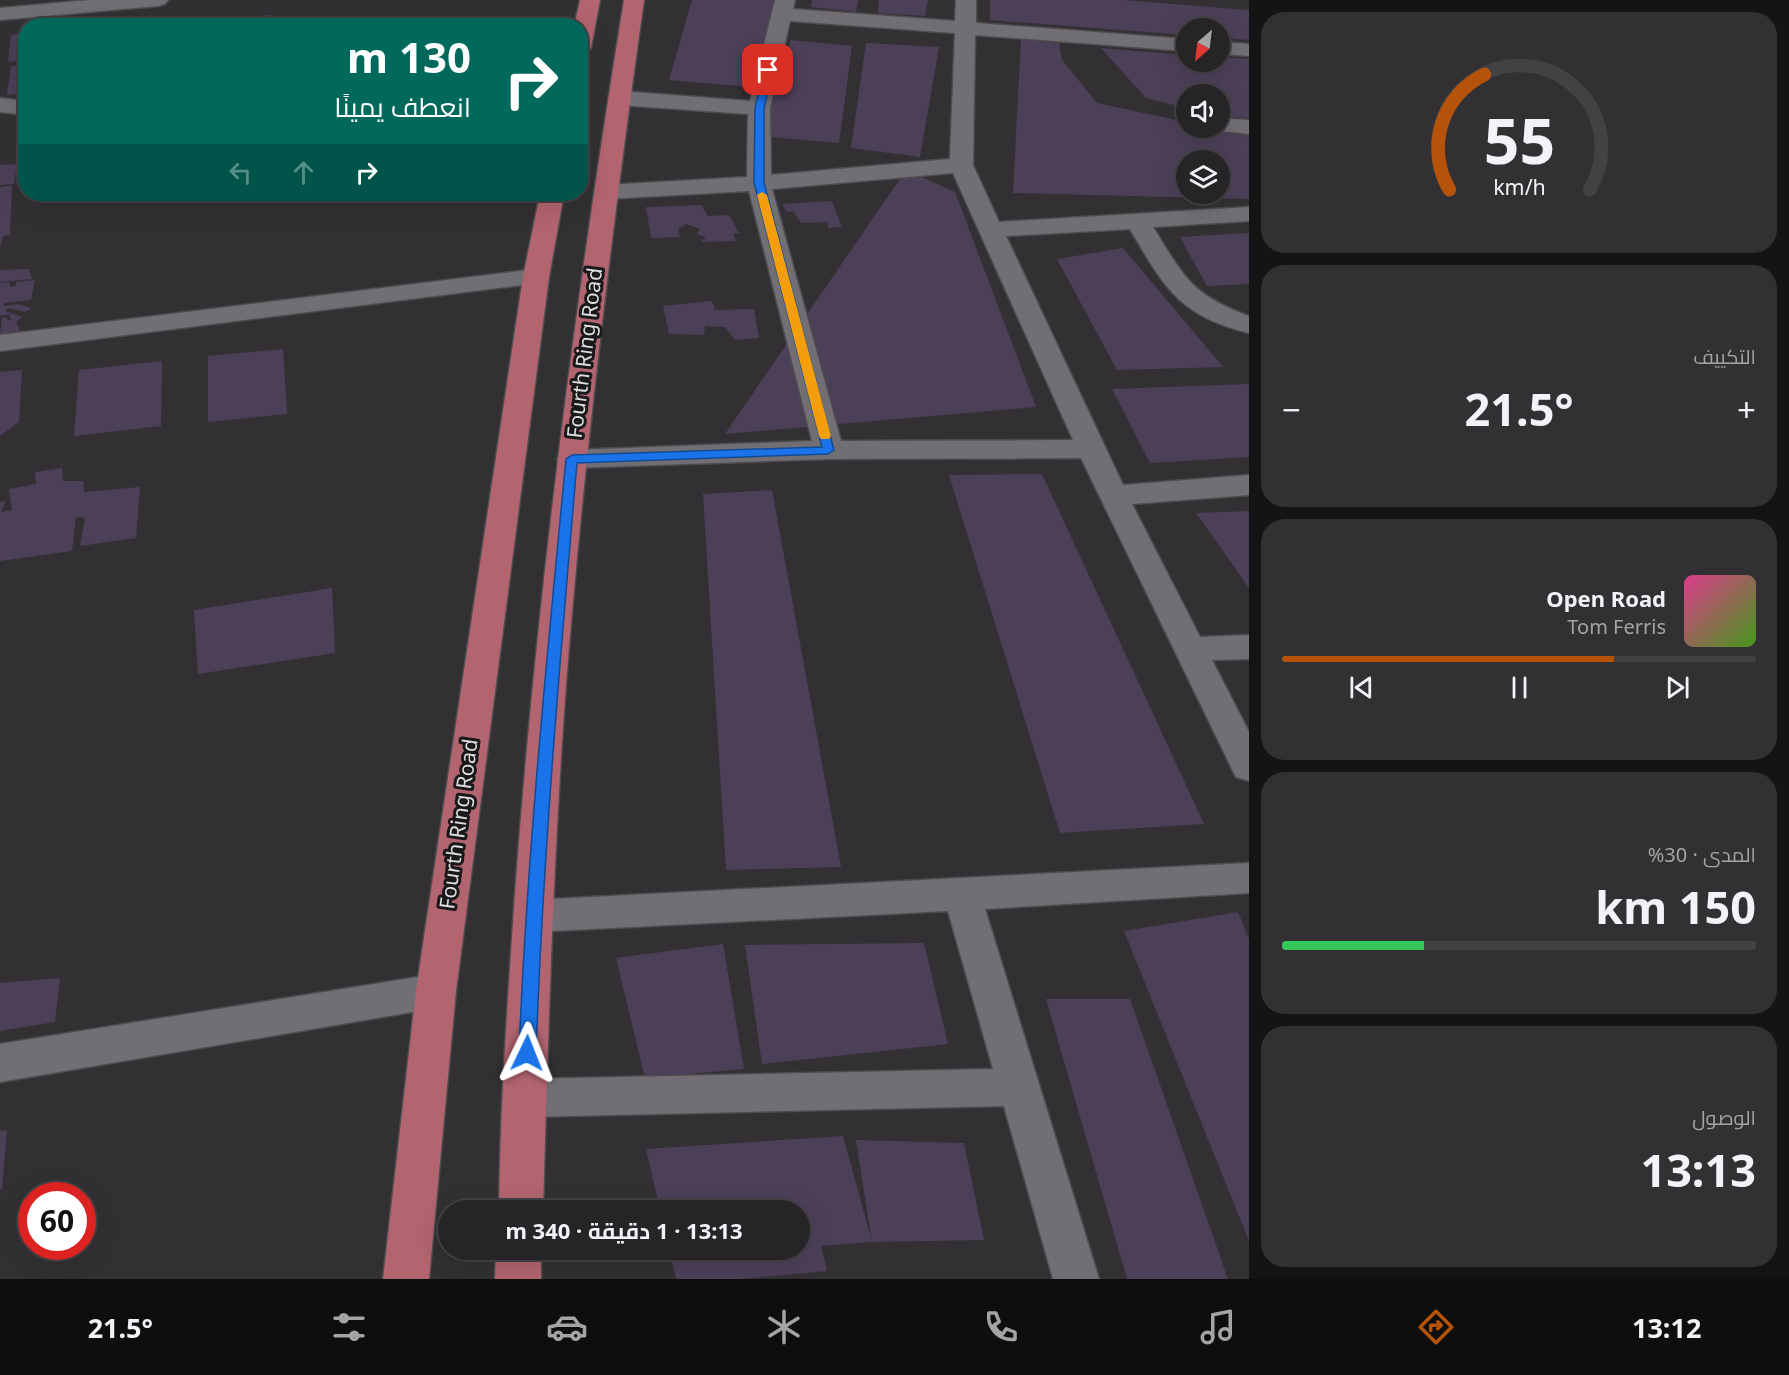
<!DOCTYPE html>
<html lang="ar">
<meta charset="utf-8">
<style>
:root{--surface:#262426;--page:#323032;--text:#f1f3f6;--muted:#a4a4a7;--line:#424143;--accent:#b45309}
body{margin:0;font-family:"Noto Sans",Cairo,sans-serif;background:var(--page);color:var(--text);direction:rtl;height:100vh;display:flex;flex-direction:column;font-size:22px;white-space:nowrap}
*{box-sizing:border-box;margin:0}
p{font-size:20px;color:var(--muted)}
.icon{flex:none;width:33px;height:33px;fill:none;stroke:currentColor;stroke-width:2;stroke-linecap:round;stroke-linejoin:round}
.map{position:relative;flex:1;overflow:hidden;direction:ltr}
.side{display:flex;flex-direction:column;gap:12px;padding:12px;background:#151415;width:540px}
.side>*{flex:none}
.top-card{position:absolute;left:18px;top:18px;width:570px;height:183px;border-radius:24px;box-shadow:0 6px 24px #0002,0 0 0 2px var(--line);direction:rtl;background:#00695c;color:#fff;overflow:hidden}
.needle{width:39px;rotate:208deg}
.tools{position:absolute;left:1176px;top:18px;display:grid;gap:12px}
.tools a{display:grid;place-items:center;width:54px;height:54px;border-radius:50%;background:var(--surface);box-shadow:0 6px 24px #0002,0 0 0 2px var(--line);font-size:30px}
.speed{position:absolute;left:18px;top:1182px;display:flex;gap:12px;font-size:30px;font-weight:700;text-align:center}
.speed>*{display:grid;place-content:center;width:78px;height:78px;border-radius:50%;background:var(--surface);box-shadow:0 6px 24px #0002,0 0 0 2px var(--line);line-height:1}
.speed .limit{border:9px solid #d22;background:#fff;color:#111}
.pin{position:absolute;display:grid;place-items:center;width:51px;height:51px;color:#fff;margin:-26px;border-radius:12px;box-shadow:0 3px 9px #0006}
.me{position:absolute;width:66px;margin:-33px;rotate:2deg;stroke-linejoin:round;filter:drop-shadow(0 0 4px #0008)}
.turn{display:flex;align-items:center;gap:21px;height:126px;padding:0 18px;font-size:27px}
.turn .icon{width:78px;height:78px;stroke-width:2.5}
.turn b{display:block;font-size:42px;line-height:51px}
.lanes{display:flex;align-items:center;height:57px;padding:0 18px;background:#0003;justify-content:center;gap:30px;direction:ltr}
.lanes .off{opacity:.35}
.big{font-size:45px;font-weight:700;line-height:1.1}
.side .card{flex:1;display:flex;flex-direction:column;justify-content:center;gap:9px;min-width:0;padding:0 21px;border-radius:24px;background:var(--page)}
.side .dial{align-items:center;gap:0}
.dial svg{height:156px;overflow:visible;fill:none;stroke:var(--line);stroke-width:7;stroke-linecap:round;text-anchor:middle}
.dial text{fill:var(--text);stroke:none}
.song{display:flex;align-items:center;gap:18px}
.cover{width:72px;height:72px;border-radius:9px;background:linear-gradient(135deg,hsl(330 70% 55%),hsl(100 70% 35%))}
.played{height:6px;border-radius:3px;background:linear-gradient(90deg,var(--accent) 70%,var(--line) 70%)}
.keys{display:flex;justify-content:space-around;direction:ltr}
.heat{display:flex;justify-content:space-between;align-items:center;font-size:33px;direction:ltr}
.charge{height:9px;border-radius:4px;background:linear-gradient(90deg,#34c759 30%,var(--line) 0)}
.trip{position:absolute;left:438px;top:1200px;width:372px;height:60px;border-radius:30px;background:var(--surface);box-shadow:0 6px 24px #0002,0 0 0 2px var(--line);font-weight:700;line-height:60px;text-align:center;direction:rtl}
.dock{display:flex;height:96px;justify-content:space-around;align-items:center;background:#0f0e0f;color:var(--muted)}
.dock .icon{width:42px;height:42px}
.dock .current{color:var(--accent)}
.dock b{font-size:27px;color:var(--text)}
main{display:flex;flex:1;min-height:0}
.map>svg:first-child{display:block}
.building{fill:#4c4059;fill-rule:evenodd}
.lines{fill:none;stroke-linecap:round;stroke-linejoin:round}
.minor-casing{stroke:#4d4b4e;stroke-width:3}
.major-casing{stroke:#4d4b4e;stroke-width:3}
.minor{fill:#716f73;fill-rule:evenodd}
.major{fill:#b2646f;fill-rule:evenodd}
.route{fill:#1a73e8;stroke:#114b97;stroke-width:1.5}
.slow{fill:#f59e0b}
.labels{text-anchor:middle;stroke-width:6;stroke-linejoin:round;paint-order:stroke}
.street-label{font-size:21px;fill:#dddcde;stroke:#19181a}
</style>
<main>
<section class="side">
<div class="card dial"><svg viewBox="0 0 100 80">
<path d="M14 69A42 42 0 1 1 86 69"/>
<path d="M14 69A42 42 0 0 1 32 10" stroke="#b45309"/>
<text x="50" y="56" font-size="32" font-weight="700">55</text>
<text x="50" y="72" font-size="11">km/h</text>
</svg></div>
<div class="card"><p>التكييف</p>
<div class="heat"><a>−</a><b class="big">21.5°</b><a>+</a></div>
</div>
<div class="card">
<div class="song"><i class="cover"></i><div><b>Open Road</b><p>Tom Ferris</p></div></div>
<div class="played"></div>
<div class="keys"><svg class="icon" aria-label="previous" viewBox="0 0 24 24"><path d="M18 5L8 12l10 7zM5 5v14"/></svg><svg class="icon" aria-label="pause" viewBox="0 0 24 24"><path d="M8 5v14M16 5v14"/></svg><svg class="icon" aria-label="next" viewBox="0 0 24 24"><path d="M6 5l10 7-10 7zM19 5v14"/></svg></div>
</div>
<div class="card"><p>المدى · 30%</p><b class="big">150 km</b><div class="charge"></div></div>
<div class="card"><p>الوصول</p><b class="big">13:13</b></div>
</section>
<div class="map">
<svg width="1249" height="1279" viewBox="0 0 1249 1279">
<rect width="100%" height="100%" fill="#323033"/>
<g class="building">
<path d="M692 0H784L764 88 669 80Z"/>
<path d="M812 0H858L856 12 811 7Z"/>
<path d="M879 0H928L925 16 878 13Z"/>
<path d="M990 0H1123L1249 10V40L1220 38V28H1186V35L990 20Z"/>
<path d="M271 15 273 26H219L218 20Z"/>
<path d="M26 33V60L8 62 11 35Z"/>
<path d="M1021 39 1059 43 1062 60 1097 103 1186 122V128H1211L1249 133V199L1013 193ZM1186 160H1220V194H1186Z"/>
<path d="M791 40 852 46 839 143 759 136Z"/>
<path d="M866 43 939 47 920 157 851 148Z"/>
<path d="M1101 48 1186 55V62H1220V57L1249 59V118L1220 116V94H1186V108L1146 98Z"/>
<path d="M26 65V93L7 95 11 66Z"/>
<path d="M17 164 14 184 0 185V165Z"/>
<path d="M906 170 955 192 1036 407 725 434Z"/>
<path d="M12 185 10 235 3 236 0 247V187Z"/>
<path d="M832 201 842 227 828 228 827 222 801 223 794 212 786 211 782 204Z"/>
<path d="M701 205 708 216 729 215 739 233H733L736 241 701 242 706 237 697 234 700 229 686 224 678 229 680 237 651 238 646 207Z"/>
<path d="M1249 233V284L1207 286 1180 237Z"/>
<path d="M1123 248 1223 367 1117 370 1057 259Z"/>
<path d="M29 269 32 279 0 282V270Z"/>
<path d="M35 280 31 300 4 303V306L17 304 32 308 25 312 9 308 5 311 22 317 16 322 20 331 0 335 2 317 6 318 9 321 12 319 9 317 11 314 0 316V283L9 282 10 287 16 286V282Z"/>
<path d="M712 301 715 310 754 309 759 338 735 340 725 327 705 326 704 335 669 334 663 306Z"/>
<path d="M283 349 287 414 208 422V356Z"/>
<path d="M162 361 161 426 74 436 79 370Z"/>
<path d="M22 370 19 422 0 436V372Z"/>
<path d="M1249 384V457L1150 463 1112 389Z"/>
<path d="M62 468 63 481H83L84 492 140 487 136 538 80 546 85 518 76 517 72 551 0 561V502L6 501 1 512 12 510 9 489 36 484 35 472Z"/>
<path d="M1042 474 1204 824 1060 833 949 475Z"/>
<path d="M772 490 841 867 726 870 703 494Z"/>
<path d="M1249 511V588L1196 513Z"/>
<path d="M332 588 335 653 198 674 194 610Z"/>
<path d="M1238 912 1249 939V1241L1124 931Z"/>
<path d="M924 943 948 1044 762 1064 745 945Z"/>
<path d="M723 944 744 1069 645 1078 616 958Z"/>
<path d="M60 978 55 1022 0 1031V983Z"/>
<path d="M1046 999H1130L1228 1279H1127Z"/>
<path d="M7 1130 2 1189H0V1131Z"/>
<path d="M843 1136 872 1242 856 1140 964 1143 984 1240 872 1242 821 1246 827 1271 742 1279H676L669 1250H800V1210H660L646 1149Z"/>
</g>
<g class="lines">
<g class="minor-casing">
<g id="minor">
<path d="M90 0H168L165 4 158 6 0 20V8Z"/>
<path d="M775 0H795L793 9 955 21 956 0H976V23L1186 39V51L975 35 973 165 999 222 1249 207V221L1153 227C1184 277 1191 295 1249 316V333C1179 316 1164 287 1130 229L1006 236 1123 485 1249 475V495L1132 504 1200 637 1249 635V659L1212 660 1249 732V781L1236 777 1231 767 1081 458 829 459 572 468 562 466 557 459 562 452 572 450 812 441 749 191 606 199 598 197 594 192 598 187 606 185 747 177 748 114 619 105 611 103 608 98 611 93 619 91 750 101ZM790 21 955 33 950 159 771 175 770 108ZM953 173 1073 440 841 441 772 189Z"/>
<path d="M1220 42 1249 44V56L1220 54Z"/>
<path d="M0 98 26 101V115L0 112Z"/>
<path d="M1220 118 1249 120V134L1212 130 1210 128H1220Z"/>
<path d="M536 269 545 272 549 277 545 282 0 351V335Z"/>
<path d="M1249 863V893L985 909 1099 1279H1053L1004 1106 526 1117 511 1112 505 1098 511 1084 526 1079 993 1069 948 911 533 932 519 927 514 916 519 905 533 900Z"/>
<path d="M436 974 450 979 456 991 450 1003 436 1008 0 1082V1044Z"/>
</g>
</g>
<g class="major-casing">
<g id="major">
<path d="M580 0H600L591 48 587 52 580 54V26H574Z"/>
<path d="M624 0H644C612 228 584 456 566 685 553 860 548 1035 543 1210H499C500 1105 508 998 515 893 537 593 576 296 624 0Z"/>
<path d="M540 194H564L549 277 456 991 429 1279H383L416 991 523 277Z"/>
<path d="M496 1250H541V1279H495Z"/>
</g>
</g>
<use href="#minor" class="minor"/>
<use href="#major" class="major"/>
</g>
<path class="route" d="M768 67 773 70 764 108V183L834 450 828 454 577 463C560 659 543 855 536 1053L533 1058 527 1060 521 1058 519 1053C527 854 547 657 566 459L572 455 822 447 754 183 755 108 764 70Z"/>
<path class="slow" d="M762 192 767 195 831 436 829 439H821L819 436 757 195Z"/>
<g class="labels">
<g class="street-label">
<text transform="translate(585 353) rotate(-83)" y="7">Fourth Ring Road</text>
<text transform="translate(459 824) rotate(-82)" y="7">Fourth Ring Road</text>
</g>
</g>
</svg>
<div class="tools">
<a><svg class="needle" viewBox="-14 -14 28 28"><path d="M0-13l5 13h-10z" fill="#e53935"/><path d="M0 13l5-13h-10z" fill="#a4a4a7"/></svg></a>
<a><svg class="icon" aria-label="sound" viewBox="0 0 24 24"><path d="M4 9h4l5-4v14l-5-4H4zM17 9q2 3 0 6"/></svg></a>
<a><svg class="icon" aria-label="layers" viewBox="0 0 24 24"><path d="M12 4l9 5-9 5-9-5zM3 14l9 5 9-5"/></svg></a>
</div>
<div class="speed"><div class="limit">60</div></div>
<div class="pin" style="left:768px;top:70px;background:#d93025"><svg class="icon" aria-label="arrive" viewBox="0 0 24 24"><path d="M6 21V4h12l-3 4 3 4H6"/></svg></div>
<svg class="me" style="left:527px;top:1053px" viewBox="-20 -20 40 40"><path d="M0-17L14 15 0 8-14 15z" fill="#1a73e8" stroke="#fff" stroke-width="4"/></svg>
<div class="trip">13:13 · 1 دقيقة · 340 m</div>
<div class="top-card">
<div class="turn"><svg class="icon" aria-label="right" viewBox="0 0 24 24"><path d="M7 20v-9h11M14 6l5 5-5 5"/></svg><div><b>130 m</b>انعطف يمينًا</div></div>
<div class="lanes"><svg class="icon off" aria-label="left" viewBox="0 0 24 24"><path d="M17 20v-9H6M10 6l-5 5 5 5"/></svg><svg class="icon off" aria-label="ahead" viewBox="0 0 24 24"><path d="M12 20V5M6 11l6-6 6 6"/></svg><svg class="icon" aria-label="right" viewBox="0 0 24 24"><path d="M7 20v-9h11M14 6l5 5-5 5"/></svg></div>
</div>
</div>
</main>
<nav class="dock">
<b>13:12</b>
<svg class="icon current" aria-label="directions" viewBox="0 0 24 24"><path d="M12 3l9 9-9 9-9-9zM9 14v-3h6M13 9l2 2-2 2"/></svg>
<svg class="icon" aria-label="music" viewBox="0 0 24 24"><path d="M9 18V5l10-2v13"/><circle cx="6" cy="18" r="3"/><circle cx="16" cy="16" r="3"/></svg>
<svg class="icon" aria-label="phone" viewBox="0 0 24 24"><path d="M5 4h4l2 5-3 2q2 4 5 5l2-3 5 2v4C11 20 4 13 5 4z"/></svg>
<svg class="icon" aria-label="climate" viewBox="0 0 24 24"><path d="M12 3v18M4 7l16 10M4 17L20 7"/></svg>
<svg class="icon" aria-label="car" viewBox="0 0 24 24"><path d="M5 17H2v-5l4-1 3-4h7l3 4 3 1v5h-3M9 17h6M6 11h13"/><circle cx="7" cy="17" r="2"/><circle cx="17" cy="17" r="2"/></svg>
<svg class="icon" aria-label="filters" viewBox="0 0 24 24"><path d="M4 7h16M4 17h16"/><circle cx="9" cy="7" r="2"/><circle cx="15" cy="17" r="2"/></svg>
<b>21.5°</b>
</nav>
